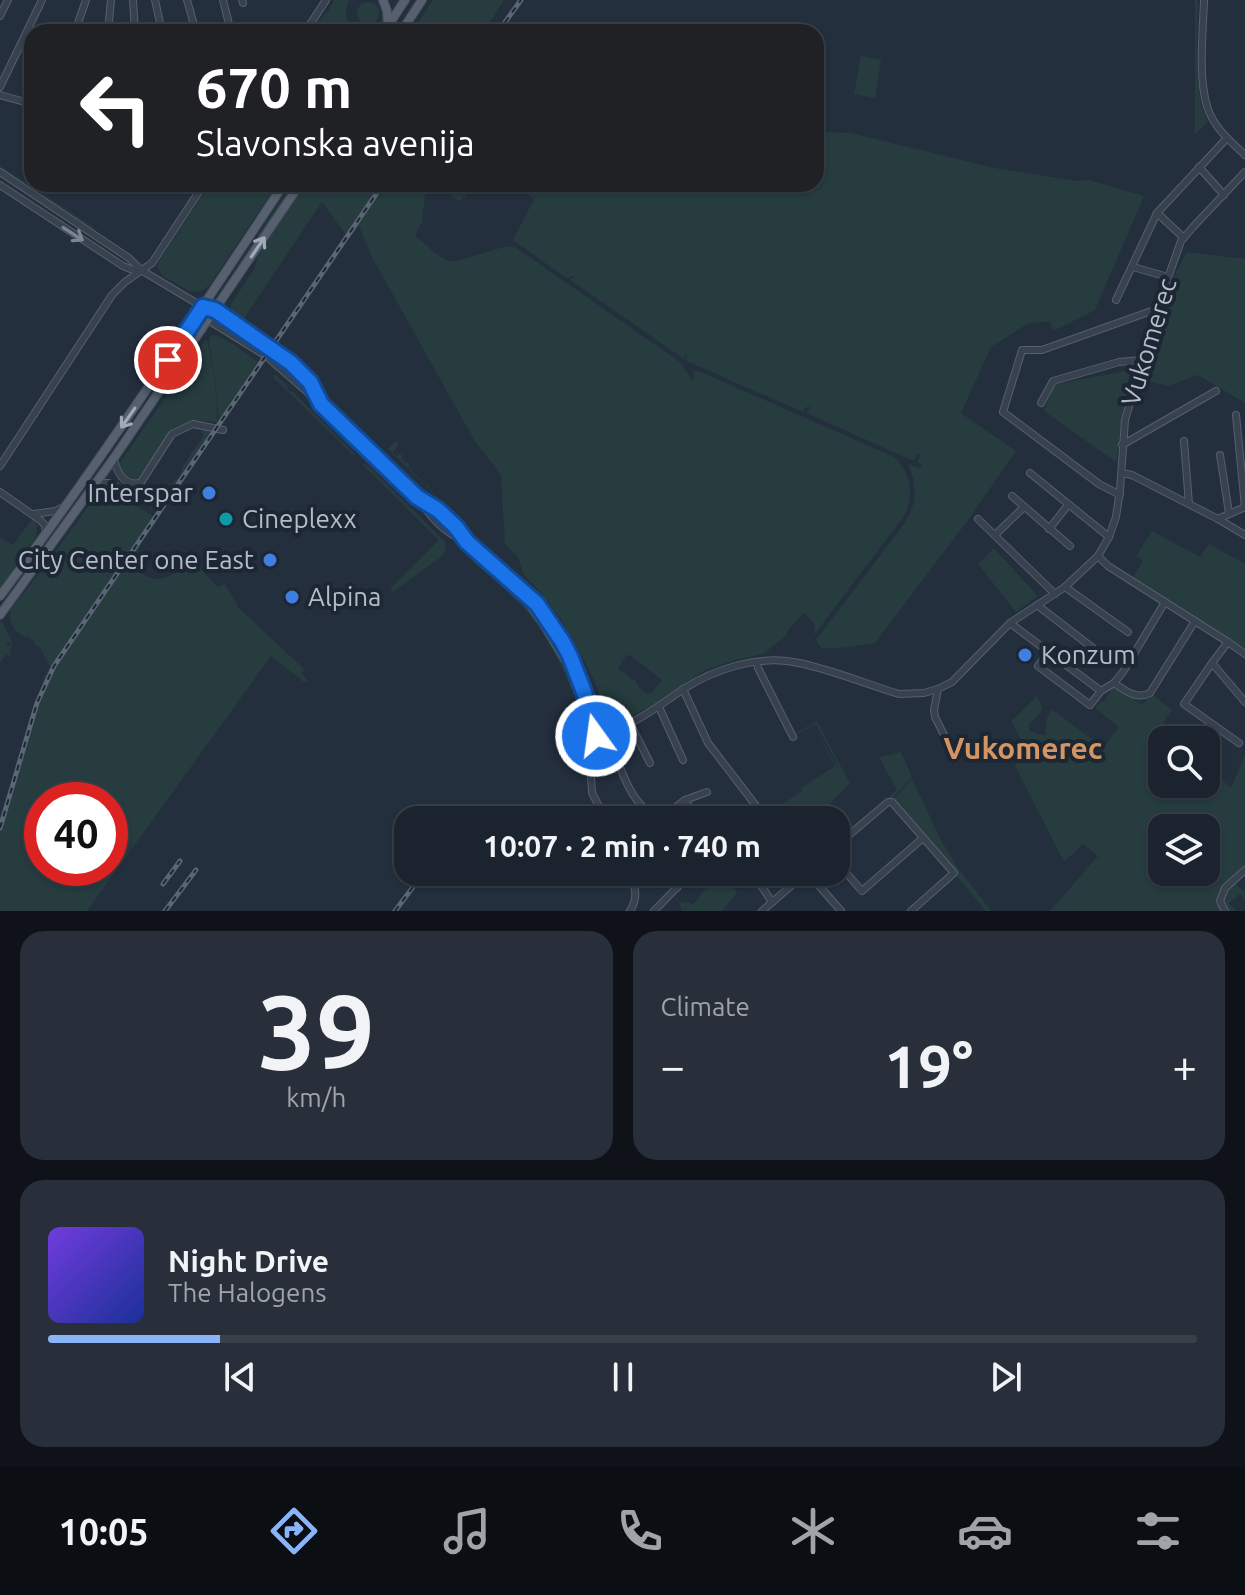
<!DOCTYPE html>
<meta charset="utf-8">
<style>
:root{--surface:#1b232e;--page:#282f3a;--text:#f1f3f6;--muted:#a0a4aa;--line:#39404a;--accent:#8ab4f8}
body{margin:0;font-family:Ubuntu,sans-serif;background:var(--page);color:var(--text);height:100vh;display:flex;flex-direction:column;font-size:30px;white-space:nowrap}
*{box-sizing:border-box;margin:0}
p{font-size:26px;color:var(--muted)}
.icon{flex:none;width:44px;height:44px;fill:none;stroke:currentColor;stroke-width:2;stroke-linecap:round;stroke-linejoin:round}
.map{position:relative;height:911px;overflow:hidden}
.details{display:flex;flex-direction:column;gap:20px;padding:20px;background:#0f1319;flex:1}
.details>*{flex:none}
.banner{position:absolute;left:24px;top:24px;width:800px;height:168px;border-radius:24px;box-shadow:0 2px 6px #0004,0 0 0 2px var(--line);background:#202124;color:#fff;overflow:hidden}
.controls{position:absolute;left:1148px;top:726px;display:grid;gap:16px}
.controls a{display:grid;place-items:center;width:72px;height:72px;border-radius:16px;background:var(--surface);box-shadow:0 2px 6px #0004,0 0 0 2px var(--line);font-size:40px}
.speed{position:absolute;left:24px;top:782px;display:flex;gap:16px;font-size:40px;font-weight:700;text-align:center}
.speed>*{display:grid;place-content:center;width:104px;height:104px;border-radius:50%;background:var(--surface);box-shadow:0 2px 6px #0004,0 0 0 2px var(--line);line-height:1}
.speed .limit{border:12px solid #d22;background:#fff;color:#111}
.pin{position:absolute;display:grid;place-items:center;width:68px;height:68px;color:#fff;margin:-34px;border:4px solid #fff;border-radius:50%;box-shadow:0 2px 8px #0007}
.me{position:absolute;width:88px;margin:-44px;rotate:346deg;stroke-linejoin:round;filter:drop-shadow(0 0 6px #0008)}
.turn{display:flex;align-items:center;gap:28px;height:168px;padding:0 40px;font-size:36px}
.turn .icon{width:104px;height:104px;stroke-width:2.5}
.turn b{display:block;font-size:56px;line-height:68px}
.big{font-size:60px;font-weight:600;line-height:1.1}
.details .tile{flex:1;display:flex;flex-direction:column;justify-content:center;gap:12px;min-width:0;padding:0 28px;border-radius:24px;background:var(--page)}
.details .dial{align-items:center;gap:0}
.dial b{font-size:104px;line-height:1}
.song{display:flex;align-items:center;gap:24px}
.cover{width:96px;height:96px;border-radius:12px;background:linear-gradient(135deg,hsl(260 70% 55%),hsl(230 70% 35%))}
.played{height:8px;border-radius:4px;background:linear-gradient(90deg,var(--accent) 15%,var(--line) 15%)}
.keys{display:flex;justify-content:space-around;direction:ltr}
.heat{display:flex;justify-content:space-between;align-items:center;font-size:44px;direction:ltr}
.details .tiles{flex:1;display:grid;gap:20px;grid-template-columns:1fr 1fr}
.tile:last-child{grid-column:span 2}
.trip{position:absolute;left:394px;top:806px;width:456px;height:80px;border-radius:24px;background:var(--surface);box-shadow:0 2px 6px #0004,0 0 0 2px var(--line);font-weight:600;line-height:80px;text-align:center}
.tab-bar{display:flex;height:128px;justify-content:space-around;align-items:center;background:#0b0e12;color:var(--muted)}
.tab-bar .icon{width:56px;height:56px}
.tab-bar .active{color:var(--accent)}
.tab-bar b{font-size:36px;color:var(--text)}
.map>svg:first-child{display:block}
.green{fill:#263c3f;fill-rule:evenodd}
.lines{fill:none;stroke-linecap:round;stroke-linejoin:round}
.minor-casing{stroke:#565f6c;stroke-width:8}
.major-casing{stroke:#414a57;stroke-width:10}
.minor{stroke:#38414e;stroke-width:6}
.major{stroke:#56606e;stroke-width:8}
.rail-casing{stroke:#5a6575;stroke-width:5}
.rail{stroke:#1d2633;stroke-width:2;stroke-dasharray:6;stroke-linecap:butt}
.oneway{stroke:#7c8592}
.oneway2{stroke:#a1aab7}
.route-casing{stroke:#114b97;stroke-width:20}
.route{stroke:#1a73e8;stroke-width:14}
.shop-dot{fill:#3f7fe0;stroke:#1d2633;stroke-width:3}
.culture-dot{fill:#0f9aa8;stroke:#1d2633;stroke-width:3}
.labels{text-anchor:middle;stroke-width:8;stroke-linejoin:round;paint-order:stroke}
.street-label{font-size:26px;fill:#b4bcc9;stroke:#1d2633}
.poi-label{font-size:26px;fill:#b4bcc9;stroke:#1d2633;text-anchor:start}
.quarter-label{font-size:30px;font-weight:bold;fill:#d59563;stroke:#1d2633}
</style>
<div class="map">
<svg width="1245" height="911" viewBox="0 0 1245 911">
<rect width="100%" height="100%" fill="#242f3e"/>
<g class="green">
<path d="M334 0H349C344 13 345 22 356 32H309L329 10Z"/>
<path d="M433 0H504L484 32H412Z"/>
<path d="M1195 0H1198C1198 35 1192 91 1208 122L1195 134Z"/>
<circle cx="368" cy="13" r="11"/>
<path d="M861 56 881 60 875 98 854 94Z"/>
<path d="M820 132 851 133 994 168 1078 181 1089 180 1144 196 1095 310 1053 331 1050 322 1029 323 991 347 961 413 1016 451 968 520 875 643 841 648H821L816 640 904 524C917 503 918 490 909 466V464L920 469 922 464 916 462 918 461 920 455 917 453 914 461 806 413 810 408 809 406 805 408 803 412 691 363 685 360 688 355H685L684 359 569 279 574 278V276L566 278 513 240 534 199 512 184H816V133Z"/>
<path d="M0 166 92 226 95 230 0 169Z"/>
<path d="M210 184H280L263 205 209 286 200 291 191 292 163 276 157 267 159 261Z"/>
<path d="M292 184H295L223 294 220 292Z"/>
<path d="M305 184H424L435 192 425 193 422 223 419 226 415 236C425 243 435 255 446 260 461 266 494 244 515 247L680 362 692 380 694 379 693 371H699L892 456C911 471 915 495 904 516L814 635 815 624 804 613 788 630 786 636 763 654 739 659 705 670 656 703 626 719 623 709 606 715 594 680 577 647 560 618 542 594 524 575 518 557 505 544 501 475 477 444 459 413 372 257 359 226 349 239 322 202 243 320 235 315 231 309V304L254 269 260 252ZM630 655 662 680 651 693 647 694 639 687 635 680H632L627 674 619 670 618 668 626 656Z"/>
<path d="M433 184H474L465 197 459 201Z"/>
<path d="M1187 252 1245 259V403L1198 375 1168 386 1143 380 1164 296Z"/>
<path d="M216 335 235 345 259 363 219 423 215 381 209 341 210 337Z"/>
<path d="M206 339C213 358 218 403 217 423 200 419 187 420 172 431L138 478 134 480C125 476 117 472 121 461Z"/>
<path d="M1130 370 1116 462 1044 411 1054 385Z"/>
<path d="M275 374 288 387 287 389 291 392 292 391 355 454 354 456 273 377Z"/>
<path d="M204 429 211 433 158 511H155L150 507 155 508 167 489 180 475 183 466 204 435 201 432Z"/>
<path d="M396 441 399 444 393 452 397 456 400 454 403 456 401 458 406 463 408 462 410 464 408 467 427 486 430 483 428 487 451 511 388 449Z"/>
<path d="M364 463 373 470 445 542 446 549 441 557 393 592 390 589 439 540 363 465Z"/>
<path d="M109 487 154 517 50 670 37 700 44 677 50 667 41 649 34 644 35 642 28 636 25 637 15 630 10 620 11 609 45 566 100 490Z"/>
<path d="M33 518 37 526 36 537 0 588V537L13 545Z"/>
<path d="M156 520 157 522C150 531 139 544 137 555 133 579 162 586 176 571L178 572 191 559 218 587 225 584 239 608 304 669 302 674 308 681 305 683 271 656 87 911H0V833L39 704 45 688 59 662ZM110 800V868H42V800Z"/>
<path d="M1152 531 1200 557 1209 544 1245 564V648L1133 577 1143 561 1136 556Z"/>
<path d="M486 546C504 563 524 579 540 598 566 629 596 680 602 720L600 721C588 676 565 629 533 594 518 577 500 562 483 547Z"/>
<path d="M994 548 1038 596 1016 612 978 564Z"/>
<path d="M472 558C514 588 545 627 567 673 572 684 580 696 579 708 565 671 547 633 520 604 506 589 489 575 473 562Z"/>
<path d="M2 621 12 642 6 643 8 646 12 643 9 659 7 653 0 663V622Z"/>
<path d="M1114 686 1142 705 1152 694 1172 710 1163 722 1182 740H1162V784H1206V764L1231 788 1245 755V866L1220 892 1219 897 1222 911H1050L1098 856 1083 844 1065 861 1062 858 1015 766 1021 753 1018 743 1021 740 1011 721 1037 696 1042 708 1040 713 1029 724V730L1037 734 1045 735 1047 718 1052 709 1103 748 1119 727 1095 708 1101 701 1103 702ZM1162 828H1206V872H1162Z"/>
<path d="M817 721 850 784 830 803 851 830H849L833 813 831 816 829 814 824 818 825 820H769L765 816 802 791 801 788 835 766 815 728 837 766 838 772V765L817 726 813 725 796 735 795 734Z"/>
<path d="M901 752 912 777 892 799 888 798 897 790 879 757Z"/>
<path d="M912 779 941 840 958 868 991 911H986L893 800Z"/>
<path d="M711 872H715L721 881 727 877 737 893 722 911H682L679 902 674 897 682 903 689 902 693 905 714 878Z"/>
<path d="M1235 883 1245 893V899L1240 894 1229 903 1236 911H1229C1219 899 1226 892 1235 883Z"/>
</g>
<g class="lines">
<g class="minor-casing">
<g id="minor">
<path d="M133 0 135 32"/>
<path d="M155 0 162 32"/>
<path d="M187 0 196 32"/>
<path d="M223 0 231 32"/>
<path d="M242 0 243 3"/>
<path d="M1204 0C1203 31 1198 77 1207 106 1213 127 1230 141 1245 155"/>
<path d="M0 16 8 0"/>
<path d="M75 32 86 0"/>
<path d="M108 32 111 0"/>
<path d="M305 32 326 0"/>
<path d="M0 87 42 0"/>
<path d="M0 95 32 104"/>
<path d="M1199 167 1224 195"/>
<path d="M0 172 129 258 141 270 203 307 215 310 272 348 291 363 310 382 319 400"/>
<path d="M0 185 123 266 133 270H141"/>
<path d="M1157 213 1184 238"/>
<path d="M1133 267 1168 277"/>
<path d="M1116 300 1157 213 1227 138"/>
<path d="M203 307 208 320 266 356 321 404 417 497 438 510 456 527 467 542 537 604 562 641 584 692 596 736 591 776 592 793 606 820"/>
<path d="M1041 403 1053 381 1119 362 1141 360"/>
<path d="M1236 415 1245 507"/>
<path d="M1184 441 1189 504"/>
<path d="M1122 445 1216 391"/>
<path d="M1220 455 1229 513"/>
<path d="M114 459C117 473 124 486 140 483"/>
<path d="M0 466 112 295 125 282 152 263 204 184"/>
<path d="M1030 473 1109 537"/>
<path d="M1122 473 1132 475 1218 519 1245 535"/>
<path d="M96 483C98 483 106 483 108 483 120 486 123 497 136 490L172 434 193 424 223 430"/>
<path d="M0 492 40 520 45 525 46 534"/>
<path d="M1120 495 1099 484 1003 412 1022 350H1042L1157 309"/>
<path d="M1012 496 1070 546"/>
<path d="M419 500C433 520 444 532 466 542"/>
<path d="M34 514 55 511 65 506"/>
<path d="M978 519 1055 594"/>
<path d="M1218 519 1245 507"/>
<path d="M1049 529 1068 505"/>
<path d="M995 535 1024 507"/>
<path d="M1098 556 1108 566 1228 642 1245 654"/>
<path d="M515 586 543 624 564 659 574 672"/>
<path d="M1065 587 1128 632"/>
<path d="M1037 605 1111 662"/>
<path d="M1010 623 1101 691"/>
<path d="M1228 642 1212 663 1245 702"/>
<path d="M1049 652 1038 666 1090 705 1101 691 1114 683 1123 672 1165 602"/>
<path d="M757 662 758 668 793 737"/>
<path d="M1212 663 1184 704 1239 743"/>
<path d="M1114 683C1126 691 1136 700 1150 693L1195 621"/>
<path d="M683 689 708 743 767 820"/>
<path d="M938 689 934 710 935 717 956 759"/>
<path d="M659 707 683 760"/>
<path d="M630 723 650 763"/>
<path d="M612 731C613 739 613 748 616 756 622 774 639 821 665 814 672 812 679 804 685 800L698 820"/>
<path d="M596 736C623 732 659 706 682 690 714 669 760 654 799 663 833 670 866 684 899 694L924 693 938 689 952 682 1010 623 1065 587 1098 556 1109 537 1116 517 1120 490 1125 420 1157 309 1181 241 1193 227 1245 172"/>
<path d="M685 800 707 792"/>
<path d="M836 846 888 802H892L954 873 911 911"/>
<path d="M836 861 862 891 923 838"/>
<path d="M666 872 677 888"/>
<path d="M752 872 772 902"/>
<path d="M807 872 841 911"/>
<path d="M630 911C639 896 635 888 630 872"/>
<path d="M654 911 692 872"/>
<path d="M762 911 807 872"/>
<path d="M1225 911 1220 901 1225 888 1245 870"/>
</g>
</g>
<g class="major-casing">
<g id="major">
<path d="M383 0 387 11 388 26"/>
<path d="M384 32 405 0"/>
<path d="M401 32 422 0"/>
<path d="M0 596C100 462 192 323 284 184"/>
<path d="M0 615 114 458 300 184"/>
</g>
</g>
<use href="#minor" class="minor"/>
<use href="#major" class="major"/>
<g class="rail-casing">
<g id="rail">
<path d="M498 32 521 0"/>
<path d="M0 828 37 703 54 666 383 184"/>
<path d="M163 884 180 861"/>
<path d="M165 911 196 870"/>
<path d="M395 911 413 887"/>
</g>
</g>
<use href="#rail" class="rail"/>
</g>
<defs><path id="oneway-shaft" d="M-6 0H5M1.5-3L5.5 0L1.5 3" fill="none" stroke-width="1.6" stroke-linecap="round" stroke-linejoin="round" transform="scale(2)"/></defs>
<use class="oneway" href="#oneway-shaft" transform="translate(73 234) rotate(33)"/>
<g class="oneway2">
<use href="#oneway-shaft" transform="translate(258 247) rotate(-56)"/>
<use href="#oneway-shaft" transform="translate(128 418) rotate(125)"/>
</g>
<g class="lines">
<g class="route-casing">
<path id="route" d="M168 360 203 307 215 310 291 363 310 382 321 404 417 497 438 510 456 527 467 542 537 604 562 641 570 656 584 692 596 736"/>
</g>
<use href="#route" class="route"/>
</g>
<g class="shop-dot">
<circle cx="209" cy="493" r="8"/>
<circle cx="270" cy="560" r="8"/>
<circle cx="292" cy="597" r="8"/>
<circle cx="1025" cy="655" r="8"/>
</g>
<circle class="culture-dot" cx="226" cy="519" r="8"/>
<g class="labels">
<g class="street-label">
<text transform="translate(1149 342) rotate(-73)" y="9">Vukomerec</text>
</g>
<g class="poi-label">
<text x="193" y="502" text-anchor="end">Interspar</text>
<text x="242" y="528">Cineplexx</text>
<text x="254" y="569" text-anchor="end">City Center one East</text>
<text x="308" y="606">Alpina</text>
<text x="1041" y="664">Konzum</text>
</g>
<g class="quarter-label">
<text x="1023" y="759">Vukomerec</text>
</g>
</g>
</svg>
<div class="controls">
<a><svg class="icon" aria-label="search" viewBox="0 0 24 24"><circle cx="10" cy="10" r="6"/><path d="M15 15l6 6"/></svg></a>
<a><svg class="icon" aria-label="layers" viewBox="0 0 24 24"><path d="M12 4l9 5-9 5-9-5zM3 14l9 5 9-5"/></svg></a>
</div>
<div class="speed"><div class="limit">40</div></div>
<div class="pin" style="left:168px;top:360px;background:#d93025"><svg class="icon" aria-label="arrive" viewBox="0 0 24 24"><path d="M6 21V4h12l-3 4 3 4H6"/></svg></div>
<svg class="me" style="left:596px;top:736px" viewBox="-20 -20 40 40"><circle r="17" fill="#1a73e8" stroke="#fff" stroke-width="3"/><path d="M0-11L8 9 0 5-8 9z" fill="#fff"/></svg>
<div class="trip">10:07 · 2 min · 740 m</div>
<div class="banner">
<div class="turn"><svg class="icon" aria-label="left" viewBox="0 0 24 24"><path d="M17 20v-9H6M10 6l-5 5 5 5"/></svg><div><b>670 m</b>Slavonska avenija</div></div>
</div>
</div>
<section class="details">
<div class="tiles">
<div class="tile dial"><b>39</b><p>km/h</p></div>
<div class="tile"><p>Climate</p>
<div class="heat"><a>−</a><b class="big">19°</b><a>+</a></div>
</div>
<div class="tile">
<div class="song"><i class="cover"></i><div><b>Night Drive</b><p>The Halogens</p></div></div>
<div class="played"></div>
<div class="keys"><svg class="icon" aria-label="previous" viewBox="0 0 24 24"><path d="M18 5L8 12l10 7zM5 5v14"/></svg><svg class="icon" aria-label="pause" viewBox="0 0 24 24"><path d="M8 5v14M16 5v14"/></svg><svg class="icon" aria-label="next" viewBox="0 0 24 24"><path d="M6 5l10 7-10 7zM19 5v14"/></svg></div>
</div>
</div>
</section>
<nav class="tab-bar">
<b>10:05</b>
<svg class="icon active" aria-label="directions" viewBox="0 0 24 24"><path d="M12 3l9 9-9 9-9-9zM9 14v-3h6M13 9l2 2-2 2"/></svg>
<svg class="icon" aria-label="music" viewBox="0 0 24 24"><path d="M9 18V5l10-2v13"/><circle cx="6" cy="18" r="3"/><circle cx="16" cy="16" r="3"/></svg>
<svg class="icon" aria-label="phone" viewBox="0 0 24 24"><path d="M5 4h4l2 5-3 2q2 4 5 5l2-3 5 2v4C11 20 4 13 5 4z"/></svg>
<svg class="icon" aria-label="climate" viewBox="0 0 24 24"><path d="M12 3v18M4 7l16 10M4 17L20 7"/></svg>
<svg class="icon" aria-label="car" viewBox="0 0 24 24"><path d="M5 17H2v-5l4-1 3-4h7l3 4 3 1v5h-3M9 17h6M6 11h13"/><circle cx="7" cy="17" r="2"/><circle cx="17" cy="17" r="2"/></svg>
<svg class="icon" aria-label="filters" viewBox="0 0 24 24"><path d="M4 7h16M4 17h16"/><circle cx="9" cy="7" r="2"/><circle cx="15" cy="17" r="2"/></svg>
</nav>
